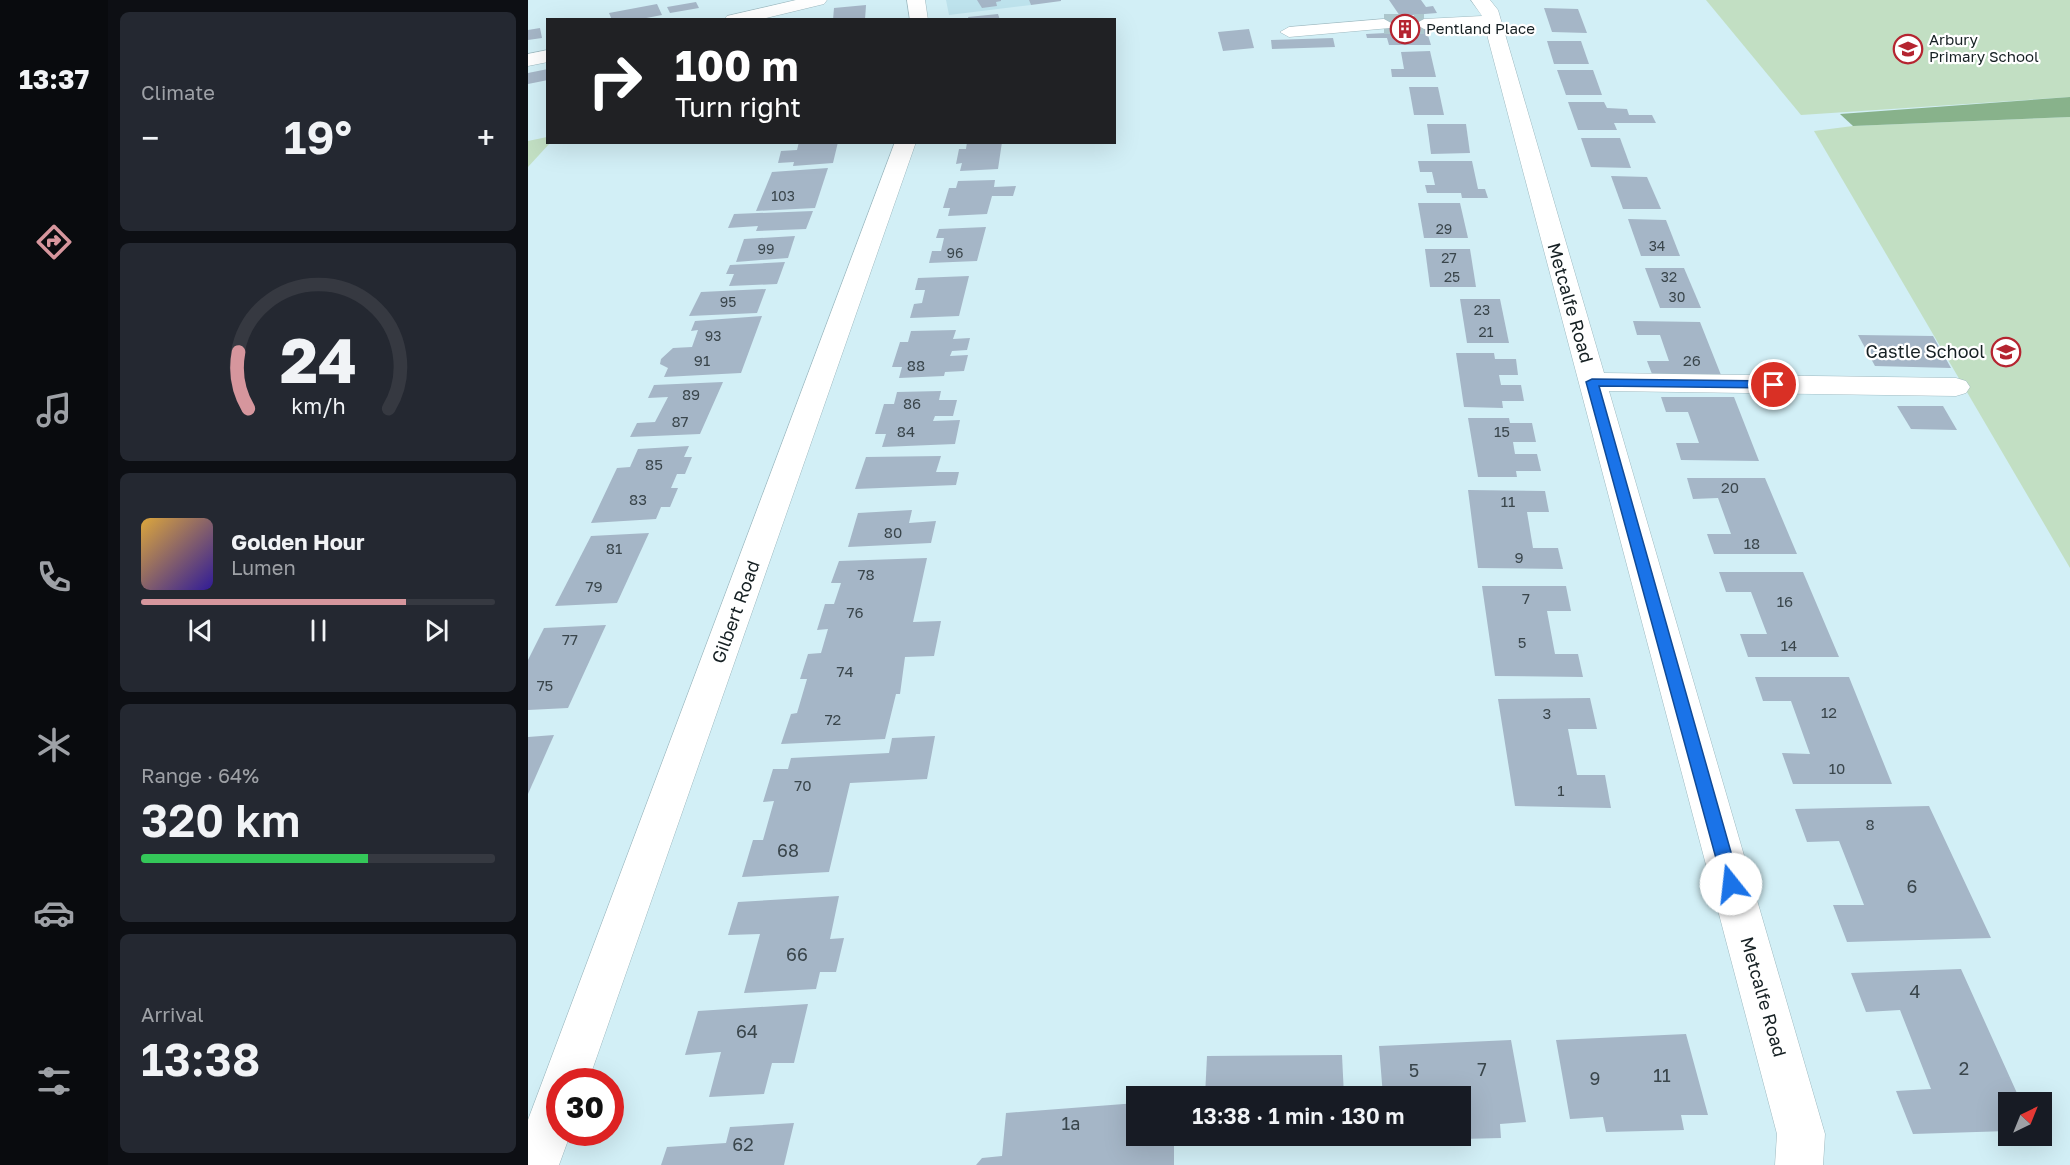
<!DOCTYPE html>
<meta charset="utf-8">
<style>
:root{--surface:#171b24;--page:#242831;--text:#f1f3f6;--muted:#9ea1a6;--line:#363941;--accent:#d6969d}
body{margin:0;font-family:"Golos Text",sans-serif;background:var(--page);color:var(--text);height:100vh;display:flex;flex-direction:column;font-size:22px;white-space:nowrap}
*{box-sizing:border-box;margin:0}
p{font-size:20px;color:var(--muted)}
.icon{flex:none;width:33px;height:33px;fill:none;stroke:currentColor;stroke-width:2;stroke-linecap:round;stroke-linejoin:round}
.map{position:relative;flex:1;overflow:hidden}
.sheet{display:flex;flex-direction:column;gap:12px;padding:12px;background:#0d0f14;width:420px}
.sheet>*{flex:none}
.hud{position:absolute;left:18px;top:18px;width:570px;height:126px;border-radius:0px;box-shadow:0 6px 24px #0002;background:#202124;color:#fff;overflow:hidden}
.needle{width:39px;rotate:43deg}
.buttons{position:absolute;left:1470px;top:1092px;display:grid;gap:12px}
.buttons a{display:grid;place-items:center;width:54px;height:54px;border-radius:0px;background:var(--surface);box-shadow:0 6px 24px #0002;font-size:30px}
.speed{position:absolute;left:18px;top:1068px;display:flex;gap:12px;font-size:30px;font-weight:700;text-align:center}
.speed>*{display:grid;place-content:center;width:78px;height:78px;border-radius:50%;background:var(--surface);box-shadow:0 6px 24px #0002;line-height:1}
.speed .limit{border:9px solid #d22;background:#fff;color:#111}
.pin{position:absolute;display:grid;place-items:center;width:51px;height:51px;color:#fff;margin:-26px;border:3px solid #fff;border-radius:50%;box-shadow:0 2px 6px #0007}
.me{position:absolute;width:66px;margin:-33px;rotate:344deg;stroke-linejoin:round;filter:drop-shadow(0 0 4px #0008)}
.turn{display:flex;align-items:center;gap:21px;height:126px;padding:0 30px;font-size:27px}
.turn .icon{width:78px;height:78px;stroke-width:2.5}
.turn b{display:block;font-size:42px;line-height:51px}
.big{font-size:45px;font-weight:600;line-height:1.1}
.sheet .card{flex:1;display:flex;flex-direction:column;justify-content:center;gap:9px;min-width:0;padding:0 21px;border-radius:9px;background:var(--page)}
.sheet .dial{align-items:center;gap:0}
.dial svg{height:156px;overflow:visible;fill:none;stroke:var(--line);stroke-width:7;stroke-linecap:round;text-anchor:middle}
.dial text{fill:var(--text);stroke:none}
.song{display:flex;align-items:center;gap:18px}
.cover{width:72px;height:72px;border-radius:9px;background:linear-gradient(135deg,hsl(40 70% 55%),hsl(250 70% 35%))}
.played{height:6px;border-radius:3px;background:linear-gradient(90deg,var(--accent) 75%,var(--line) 75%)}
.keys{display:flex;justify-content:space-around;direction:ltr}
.heat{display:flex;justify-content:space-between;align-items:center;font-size:33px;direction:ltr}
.charge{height:9px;border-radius:4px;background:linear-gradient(90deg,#34c759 64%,var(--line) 0)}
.trip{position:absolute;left:598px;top:1086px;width:345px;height:60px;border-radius:0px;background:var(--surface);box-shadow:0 6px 24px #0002;font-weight:600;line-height:60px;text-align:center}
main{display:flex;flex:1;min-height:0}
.menu{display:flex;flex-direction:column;width:108px;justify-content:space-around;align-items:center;background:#090b0e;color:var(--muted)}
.menu .icon{width:42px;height:42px}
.menu .current{color:var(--accent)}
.menu b{font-size:27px;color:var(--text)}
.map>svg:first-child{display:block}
.built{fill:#bee3ed}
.green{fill:#c2dfc3}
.forest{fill:#88b28b}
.building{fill:#a5b6c7}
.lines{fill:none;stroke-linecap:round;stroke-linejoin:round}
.minor-tunnel{stroke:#acc6cc;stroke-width:20;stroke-dasharray:20 10;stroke-linecap:butt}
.minor-casing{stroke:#9fbac1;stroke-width:1}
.minor{fill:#fff;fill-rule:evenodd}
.route{fill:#1a73e8;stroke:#114b97;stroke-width:1.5}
.labels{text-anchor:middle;stroke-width:4.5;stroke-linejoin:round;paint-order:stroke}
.far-number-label{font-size:14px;fill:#3a464c}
.far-poi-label{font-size:15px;fill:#162023;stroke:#fff;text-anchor:start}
.number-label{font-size:15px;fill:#3a464c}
.street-label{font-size:18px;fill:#162023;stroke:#fff}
.poi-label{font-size:18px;fill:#162023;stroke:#fff;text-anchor:end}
.near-number-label{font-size:18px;fill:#3a464c}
</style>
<main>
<nav class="menu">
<b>13:37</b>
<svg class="icon current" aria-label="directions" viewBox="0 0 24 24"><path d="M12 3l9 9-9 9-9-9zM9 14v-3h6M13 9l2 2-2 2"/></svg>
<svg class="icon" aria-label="music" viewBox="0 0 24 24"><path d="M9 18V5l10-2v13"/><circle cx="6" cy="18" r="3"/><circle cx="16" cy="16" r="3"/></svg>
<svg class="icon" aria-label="phone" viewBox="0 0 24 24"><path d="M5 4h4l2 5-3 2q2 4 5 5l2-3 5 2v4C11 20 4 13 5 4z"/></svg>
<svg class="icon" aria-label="climate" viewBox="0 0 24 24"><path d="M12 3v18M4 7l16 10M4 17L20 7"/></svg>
<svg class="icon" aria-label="car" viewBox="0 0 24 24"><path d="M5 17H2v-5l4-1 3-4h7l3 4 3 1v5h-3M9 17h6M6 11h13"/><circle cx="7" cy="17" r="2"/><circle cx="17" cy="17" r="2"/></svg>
<svg class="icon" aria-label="filters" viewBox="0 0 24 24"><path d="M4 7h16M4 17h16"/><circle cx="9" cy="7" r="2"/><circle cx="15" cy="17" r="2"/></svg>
</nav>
<section class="sheet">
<div class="card"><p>Climate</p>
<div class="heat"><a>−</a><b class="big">19°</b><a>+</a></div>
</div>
<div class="card dial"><svg viewBox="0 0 100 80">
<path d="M14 69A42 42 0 1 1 86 69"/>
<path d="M14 69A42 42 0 0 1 9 40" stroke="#d6969d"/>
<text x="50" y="56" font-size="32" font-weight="700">24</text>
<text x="50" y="72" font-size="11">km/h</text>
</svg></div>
<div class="card">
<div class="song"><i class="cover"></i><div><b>Golden Hour</b><p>Lumen</p></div></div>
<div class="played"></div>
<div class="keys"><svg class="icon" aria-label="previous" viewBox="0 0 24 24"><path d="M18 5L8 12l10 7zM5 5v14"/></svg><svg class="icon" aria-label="pause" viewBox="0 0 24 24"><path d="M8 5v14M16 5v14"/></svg><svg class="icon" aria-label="next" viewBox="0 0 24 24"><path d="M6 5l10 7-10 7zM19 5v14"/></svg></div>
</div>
<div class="card"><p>Range · 64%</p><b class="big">320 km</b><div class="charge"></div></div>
<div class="card"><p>Arrival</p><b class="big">13:38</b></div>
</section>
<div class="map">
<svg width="1542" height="1165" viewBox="0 0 1542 1165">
<rect width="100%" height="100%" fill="#d2eff6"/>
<path class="built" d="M418 0H501L503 5 421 15Z"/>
<g class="green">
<path d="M1178 0H1542V97L1273 115Z"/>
<path d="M1542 117V568L1286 131 1325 126Z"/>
<path d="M19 137 20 142 22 143 0 167V141Z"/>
</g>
<path class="forest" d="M1542 97V117L1325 126 1312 114Z"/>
<g class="building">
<path d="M449 0H473V1L468 2 469 6 454 8Z"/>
<path d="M501 0H533V1L503 5Z"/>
<path d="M861 0H893L898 7 905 6 909 13 872 16Z"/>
<path d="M168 2 171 8 142 13 139 7Z"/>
<path d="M129 4 134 15 108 20H84L81 13Z"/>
<path d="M338 5 337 20H305L306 8Z"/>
<path d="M1016 8 1050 9 1059 33 1024 32Z"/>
<path d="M470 14 472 20H441L440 17Z"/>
<path d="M895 19 903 45H861L859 38H839L838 34 858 33 855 20Z"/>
<path d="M12 28 14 38 0 40V30Z"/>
<path d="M721 29 726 48 695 51 690 32Z"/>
<path d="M805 38 807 47 744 49 743 40Z"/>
<path d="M1019 41H1053L1061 64H1026Z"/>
<path d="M902 51 908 77H864L863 69H876L873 52Z"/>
<path d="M20 69V80L0 84V73Z"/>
<path d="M1029 70H1065L1074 95H1038Z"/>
<path d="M881 87H910L916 115H886Z"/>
<path d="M1040 102H1076L1079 108 1099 109 1101 115H1124L1128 123H1086L1089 130H1050Z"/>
<path d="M899 124H938L942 153 903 154Z"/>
<path d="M1053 138H1092L1103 168 1063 167Z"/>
<path d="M271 142H310L305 163 265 166 266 162 250 163 253 151 269 150Z"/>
<path d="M439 142H474L470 169 432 171 434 163 428 164 431 149H438Z"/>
<path d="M890 161H944L950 189H957L960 198H934L933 193H899L897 185H907L904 172H892Z"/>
<path d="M300 168 287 208 228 211 244 172Z"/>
<path d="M1083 176 1119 177 1133 209H1095Z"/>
<path d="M467 180 466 187 488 186 485 196H464L459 214 420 216 422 208H415L421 188H428L430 181Z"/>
<path d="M890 203H932L940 238H896Z"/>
<path d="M285 211 278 229 228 231 230 226 200 228 206 214Z"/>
<path d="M1100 219 1138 220 1152 256H1113Z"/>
<path d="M458 227 449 261 401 263 404 251H413L416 238H408L411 229Z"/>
<path d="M267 236 260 258 208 262 216 239Z"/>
<path d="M897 249H942L948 287H902Z"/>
<path d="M257 262 249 284 201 286 206 274H198L202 265Z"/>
<path d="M1117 268H1156L1173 308H1132Z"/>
<path d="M441 276 431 316 382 318 386 304 394 303 397 290H387L390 278Z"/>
<path d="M238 289 229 313 161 316 173 292Z"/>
<path d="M932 299H972L981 343H939Z"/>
<path d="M234 316 213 373 136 377 140 368 132 364 133 359 145 348 164 347 170 330 163 331 167 321Z"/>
<path d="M1105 321 1172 322 1193 375 1124 374 1119 361H1141L1132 335H1109Z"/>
<path d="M428 330 425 339 442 338 439 350 424 351 422 356 440 355 436 371 417 372 416 376 371 378 374 367H364L372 342H380L383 331Z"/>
<path d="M1330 335 1405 336 1423 368 1347 366Z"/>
<path d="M928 353H966L967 359H988L990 375H971L973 385H993L996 401H974L975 408 936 407Z"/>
<path d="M195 382 172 434 102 437 109 423 127 422 140 397 120 398 126 385Z"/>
<path d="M413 391 411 400H429L425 416H407L405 421 432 420 427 444 354 447 358 434H347L356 404H366L369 392Z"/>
<path d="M1133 397H1206L1231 461 1153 460 1148 443H1171L1160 412H1138Z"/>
<path d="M1369 406H1415L1429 430 1383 429Z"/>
<path d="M940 418H981L982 423H1004L1008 442H985L987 454H1009L1013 471H988L989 477H950Z"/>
<path d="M161 446 156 457H164L157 474H149L143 488H150L142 507H133L128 519 63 523 89 468 102 467 110 449Z"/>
<path d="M413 456 408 472H431L428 485 327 489 338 457Z"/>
<path d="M1159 478H1237L1269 554H1186L1179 534H1203L1190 498 1165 499Z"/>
<path d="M940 490 1017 491 1021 512H999L1005 548H1030L1035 569 950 568Z"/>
<path d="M384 510 381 523 408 521 403 543 320 547 330 513Z"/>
<path d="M121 533 89 603 27 606 63 536Z"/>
<path d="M399 558 385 622 413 621 406 656 377 657 372 694H368L357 739 253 744 263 714 269 713 279 679H272L280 654 293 653 300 629 289 630 297 604H306L313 583H303L311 561Z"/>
<path d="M1191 572H1275L1311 657H1220L1212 634H1239L1223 592H1198Z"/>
<path d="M954 586H1038L1043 611H1019L1027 654H1050L1055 677 967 676Z"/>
<path d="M78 625 40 708 0 710V660L16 628Z"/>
<path d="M1227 677H1321L1364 784H1265L1254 753 1282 754 1263 701H1235Z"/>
<path d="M1062 698 1069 729H1040L1049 775H1077L1083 808 987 806 970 699Z"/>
<path d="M26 735 0 794V737Z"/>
<path d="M407 736 399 779 322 783 301 872 214 877 225 840H235L246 801 235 802 245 769H260L263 758 361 753 364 738Z"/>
<path d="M1401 806 1463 938 1319 942 1305 905H1336L1322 869 1311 841 1279 842 1267 809Z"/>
<path d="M311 896 302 939 316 938 308 972H292L288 989 216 993 232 934 200 935 210 902Z"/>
<path d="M1433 969 1493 1102H1480V1131L1385 1134 1368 1091 1403 1089 1372 1010 1338 1012 1323 973Z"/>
<path d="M280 1004 266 1063H244L236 1094 181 1097 193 1052 157 1055 170 1011Z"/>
<path d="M1158 1034 1180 1115H1153L1156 1130 1078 1132 1075 1117 1042 1119 1028 1040Z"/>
<path d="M983 1040 998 1122 972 1124 973 1138 892 1140V1136H933V1096H855L851 1046Z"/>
<path d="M814 1055 816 1096H677L679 1056Z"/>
<path d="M609 1103V1136H646V1165H448L454 1158 474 1156 478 1113Z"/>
<path d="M266 1123 256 1165H133L139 1147 198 1143 202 1127Z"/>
<path d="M675 1136H818L819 1142 675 1145Z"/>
</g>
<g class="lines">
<path class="minor-tunnel" d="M856 24H896"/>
<g class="minor-casing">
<g id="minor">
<path d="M268 0H299L296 4 230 20H196L199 16Z"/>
<path d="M379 0H397L400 20H382Z"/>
<path d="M943 0H962L970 10 1076 373 1428 378 1438 381 1442 387 1438 393 1428 396 1081 391 1297 1134 1295 1165H1247L1249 1134 957 27 896 29 887 24 896 19 954 16Z"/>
<path d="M856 19 865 24 862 28 761 37 752 32 761 27Z"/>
<path d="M20 50V62L0 66V54Z"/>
<path d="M367 142H388L60 1082H32V1132H43L31 1165H0V1120Z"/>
</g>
</g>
<use href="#minor" class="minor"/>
</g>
<path class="route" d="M1064 379 1246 381 1252 385 1246 388 1071 386 1212 884 1209 889 1203 892 1197 889 1195 884 1058 382Z"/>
<defs>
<g id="building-ring" transform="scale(1.5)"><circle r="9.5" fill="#fff" stroke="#b52430" stroke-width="1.5"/><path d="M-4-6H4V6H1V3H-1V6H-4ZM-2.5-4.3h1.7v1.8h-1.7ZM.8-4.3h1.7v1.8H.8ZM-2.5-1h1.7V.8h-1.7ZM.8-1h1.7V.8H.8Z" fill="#b52430"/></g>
<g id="school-ring" transform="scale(1.5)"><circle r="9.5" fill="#fff" stroke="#b52430" stroke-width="1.5"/><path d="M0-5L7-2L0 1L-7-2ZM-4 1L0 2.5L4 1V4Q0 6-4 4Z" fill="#b52430"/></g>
</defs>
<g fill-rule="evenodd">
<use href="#building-ring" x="877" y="29"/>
<use href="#school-ring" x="1380" y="49"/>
<use href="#school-ring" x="1478" y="352"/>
</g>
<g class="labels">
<g class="far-number-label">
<text x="255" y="201">103</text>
<text x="916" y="234">29</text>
<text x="1129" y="251">34</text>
<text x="238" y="254">99</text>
<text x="427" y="258">96</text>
<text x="921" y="263">27</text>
<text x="924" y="282">25</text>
<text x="1141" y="282">32</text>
<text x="1149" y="302">30</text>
<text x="200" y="307">95</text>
<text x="954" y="315">23</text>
<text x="958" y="337">21</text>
<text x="185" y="341">93</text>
</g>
<g class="far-poi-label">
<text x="898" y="34">Pentland Place</text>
<text x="1401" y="45">Arbury<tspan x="1401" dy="17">Primary School</tspan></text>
</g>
<g class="number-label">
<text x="174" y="366">91</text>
<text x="1164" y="366">26</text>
<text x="388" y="371">88</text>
<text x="163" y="400">89</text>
<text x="384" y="409">86</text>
<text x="152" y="427">87</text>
<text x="378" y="437">84</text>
<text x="974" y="437">15</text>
<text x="126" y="470">85</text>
<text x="1202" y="493">20</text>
<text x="110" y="505">83</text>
<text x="980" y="507">11</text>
<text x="365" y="538">80</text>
<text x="1224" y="549">18</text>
<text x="86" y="554">81</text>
<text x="991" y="563">9</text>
<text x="338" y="580">78</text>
<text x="66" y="592">79</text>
<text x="998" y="604">7</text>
<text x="1257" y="607">16</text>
<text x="327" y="618">76</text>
<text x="42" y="645">77</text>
<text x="994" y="648">5</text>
<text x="1261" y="651">14</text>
<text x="317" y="677">74</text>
<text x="17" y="691">75</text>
<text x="1301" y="718">12</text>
<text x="1019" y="719">3</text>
<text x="305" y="725">72</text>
<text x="1309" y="774">10</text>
<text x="275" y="791">70</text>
<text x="1033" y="796">1</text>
<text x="1342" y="830">8</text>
</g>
<g class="street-label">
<text transform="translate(1042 303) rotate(74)" y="6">Metcalfe Road</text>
<text transform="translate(208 612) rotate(-70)" y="6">Gilbert Road</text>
<text transform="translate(1235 997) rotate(74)" y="6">Metcalfe Road</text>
</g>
<g class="poi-label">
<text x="1457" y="358">Castle School</text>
</g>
<g class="near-number-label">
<text x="260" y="857">68</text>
<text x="1384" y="893">6</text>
<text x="269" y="961">66</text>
<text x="1387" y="998">4</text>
<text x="219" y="1038">64</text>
<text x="1436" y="1075">2</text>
<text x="954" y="1076">7</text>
<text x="886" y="1077">5</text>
<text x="1134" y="1082">11</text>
<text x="1067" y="1085">9</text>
<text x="543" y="1130">1a</text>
<text x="215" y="1151">62</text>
</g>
</g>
</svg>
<div class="buttons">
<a><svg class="needle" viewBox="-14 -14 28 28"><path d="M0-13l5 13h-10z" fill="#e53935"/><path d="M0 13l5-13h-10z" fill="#9ea1a6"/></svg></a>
</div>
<div class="speed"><div class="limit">30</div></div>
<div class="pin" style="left:1246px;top:385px;background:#d93025"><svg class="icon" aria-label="arrive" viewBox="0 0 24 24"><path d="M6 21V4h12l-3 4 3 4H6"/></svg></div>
<svg class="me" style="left:1203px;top:884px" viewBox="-20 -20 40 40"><circle r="19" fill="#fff"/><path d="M0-13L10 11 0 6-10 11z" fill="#1a73e8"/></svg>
<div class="trip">13:38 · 1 min · 130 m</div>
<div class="hud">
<div class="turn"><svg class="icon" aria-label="right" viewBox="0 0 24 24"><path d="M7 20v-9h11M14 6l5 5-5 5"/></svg><div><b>100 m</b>Turn right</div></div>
</div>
</div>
</main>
